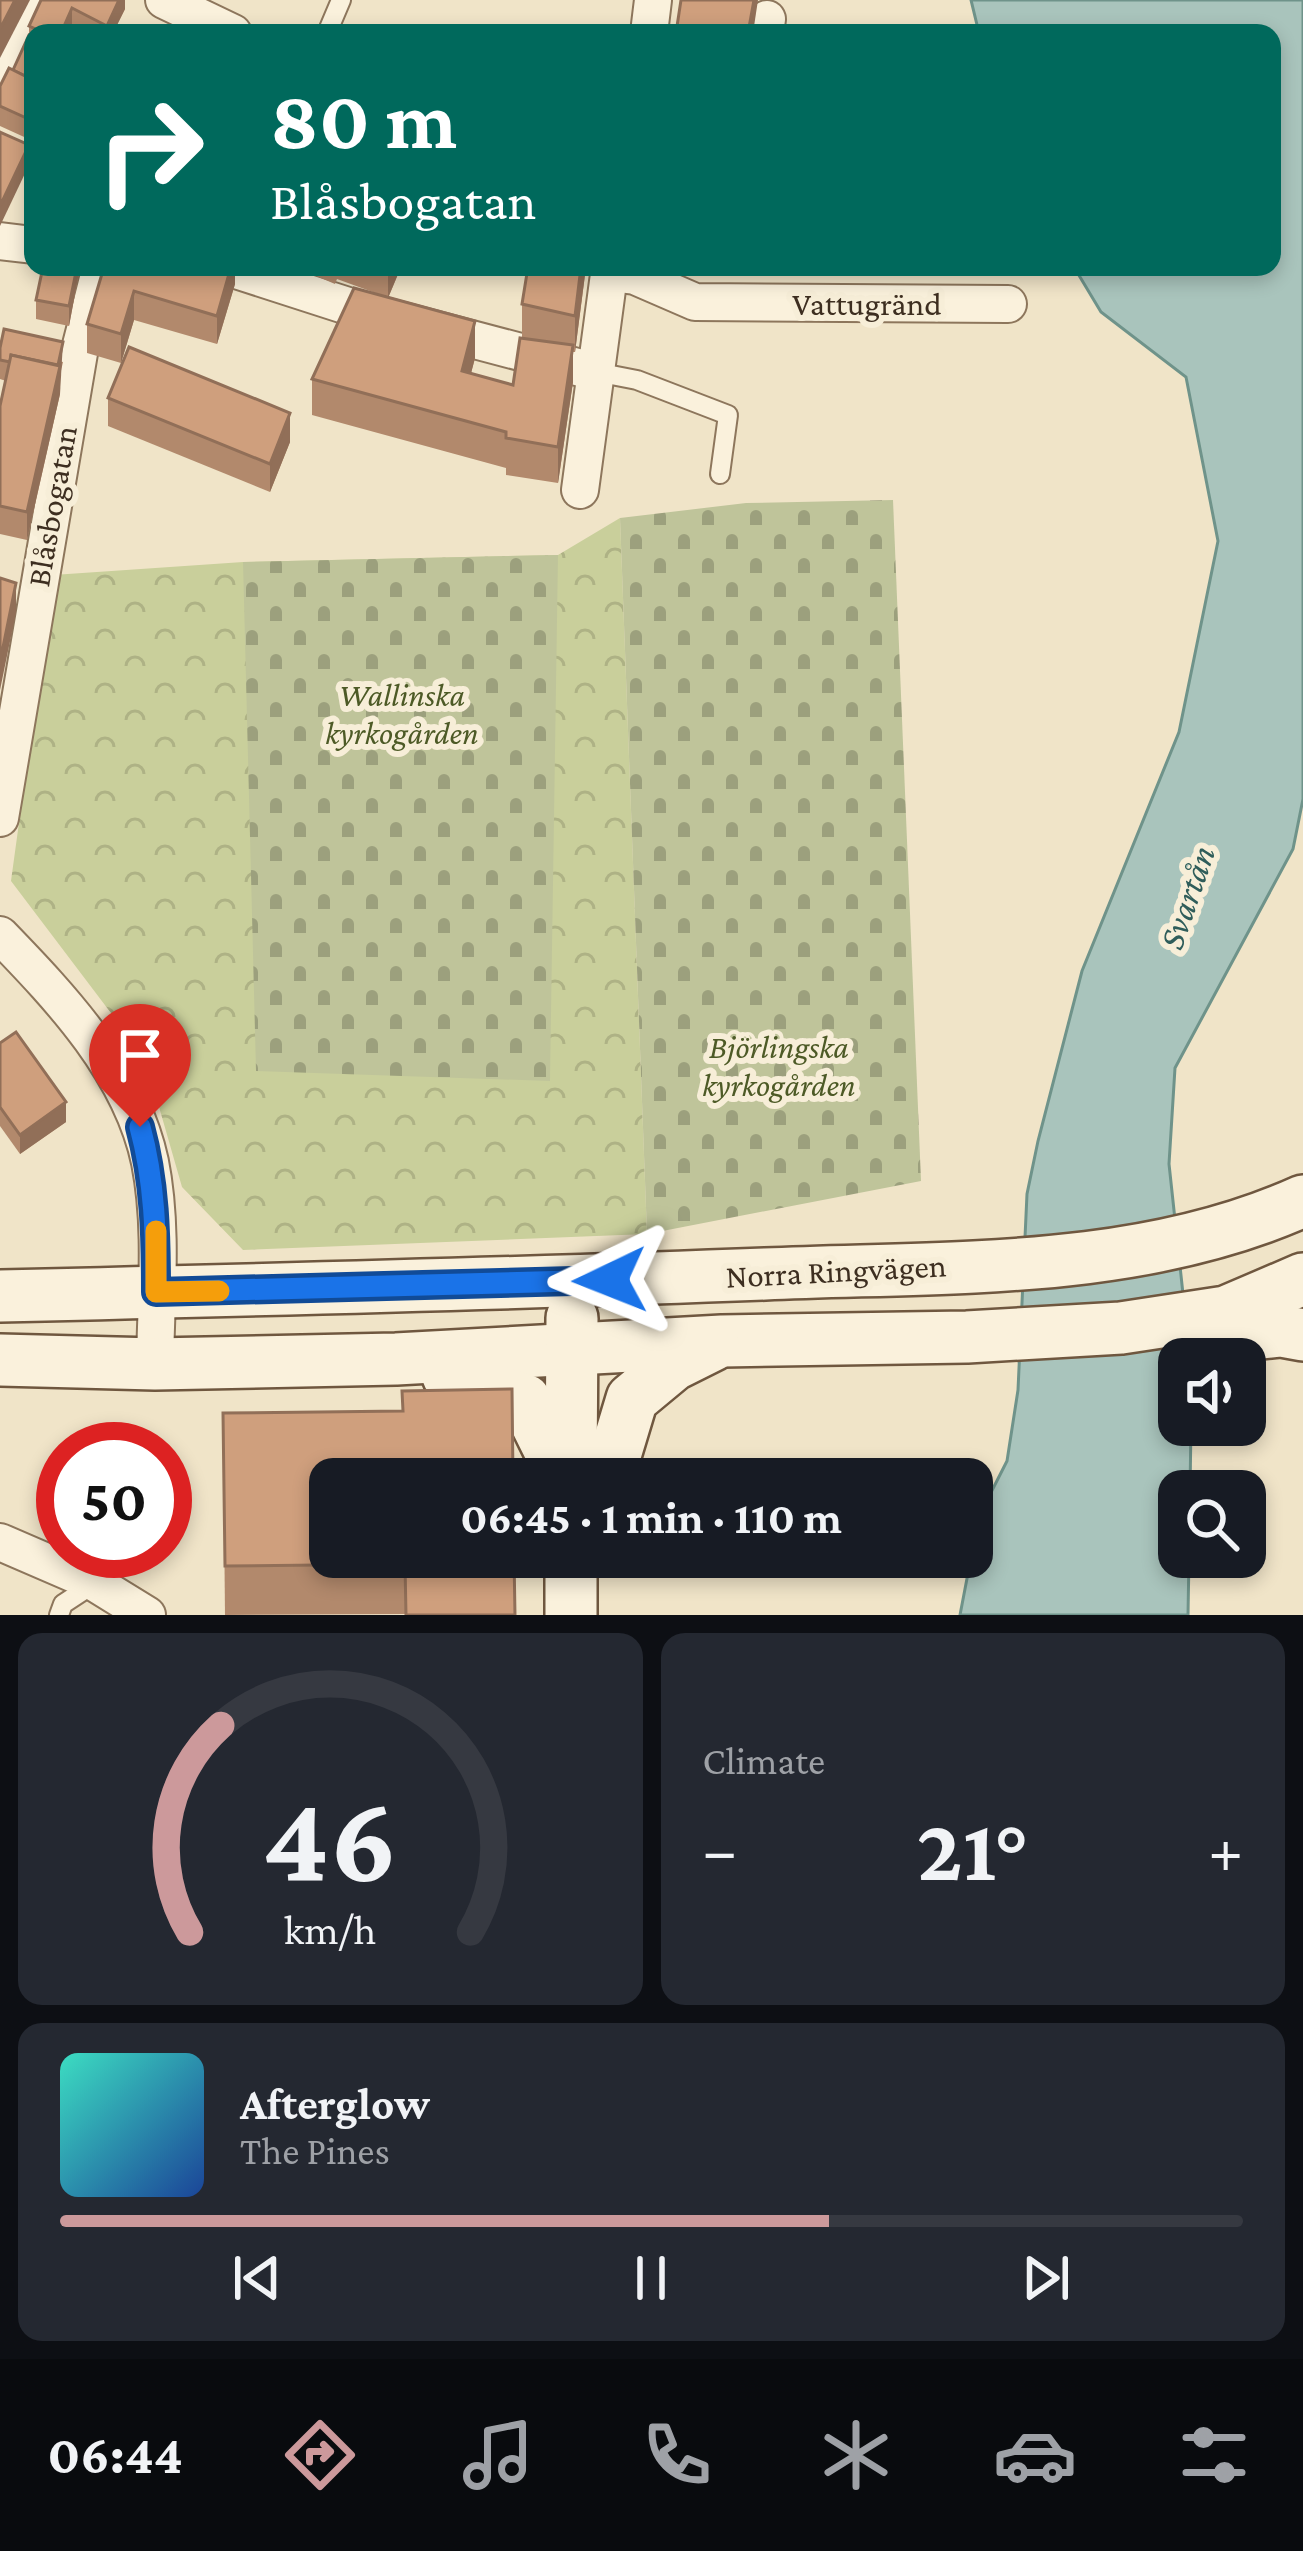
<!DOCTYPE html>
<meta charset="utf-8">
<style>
:root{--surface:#171b24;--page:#242831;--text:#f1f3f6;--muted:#9ea1a6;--line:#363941;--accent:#cc999b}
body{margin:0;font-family:"Crimson Pro",serif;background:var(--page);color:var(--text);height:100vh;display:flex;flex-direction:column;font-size:45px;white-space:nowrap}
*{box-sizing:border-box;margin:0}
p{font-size:39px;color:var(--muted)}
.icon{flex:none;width:66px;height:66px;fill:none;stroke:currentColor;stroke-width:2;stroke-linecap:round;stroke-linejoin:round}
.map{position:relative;height:1615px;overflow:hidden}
.details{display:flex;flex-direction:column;gap:18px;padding:18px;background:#0d0f14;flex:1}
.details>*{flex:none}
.guide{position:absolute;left:24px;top:24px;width:1257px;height:252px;border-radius:24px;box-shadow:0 6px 18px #0003;background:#00695c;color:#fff;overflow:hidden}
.fabs{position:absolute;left:1158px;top:1338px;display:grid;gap:24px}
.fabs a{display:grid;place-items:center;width:108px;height:108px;border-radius:24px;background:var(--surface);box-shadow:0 6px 18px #0003;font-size:60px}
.speed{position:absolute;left:36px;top:1422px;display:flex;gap:24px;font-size:60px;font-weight:700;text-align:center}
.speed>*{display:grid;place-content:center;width:156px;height:156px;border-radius:50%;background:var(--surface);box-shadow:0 6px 18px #0003;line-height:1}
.speed .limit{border:18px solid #d22;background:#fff;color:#111}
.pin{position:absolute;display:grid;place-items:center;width:102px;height:102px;color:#fff;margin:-123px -51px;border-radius:50% 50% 50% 0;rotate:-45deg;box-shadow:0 0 12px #0007}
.pin .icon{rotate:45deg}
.me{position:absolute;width:132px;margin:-66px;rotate:268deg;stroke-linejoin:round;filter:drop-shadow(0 0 9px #0008)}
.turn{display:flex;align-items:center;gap:42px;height:252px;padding:0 48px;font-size:54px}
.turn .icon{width:156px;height:156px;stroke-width:2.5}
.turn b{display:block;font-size:84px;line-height:102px}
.big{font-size:90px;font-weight:700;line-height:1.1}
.details .widget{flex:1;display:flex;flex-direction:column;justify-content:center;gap:18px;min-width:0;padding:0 42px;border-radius:24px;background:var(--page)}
.details .dial{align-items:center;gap:0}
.dial svg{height:312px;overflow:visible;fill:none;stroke:var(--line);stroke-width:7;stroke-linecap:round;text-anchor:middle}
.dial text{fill:var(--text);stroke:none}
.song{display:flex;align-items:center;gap:36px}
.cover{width:144px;height:144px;border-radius:18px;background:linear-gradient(135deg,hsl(170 70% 55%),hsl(220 70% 35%))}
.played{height:12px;border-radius:6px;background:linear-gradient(90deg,var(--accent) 65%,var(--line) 65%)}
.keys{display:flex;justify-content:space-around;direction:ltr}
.heat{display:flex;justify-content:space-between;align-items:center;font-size:66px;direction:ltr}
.details .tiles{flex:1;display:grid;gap:18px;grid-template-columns:1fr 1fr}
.widget:last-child{grid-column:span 2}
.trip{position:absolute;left:309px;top:1458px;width:684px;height:120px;border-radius:24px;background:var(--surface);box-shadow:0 6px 18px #0003;font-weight:700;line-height:120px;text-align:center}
.tabs{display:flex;height:192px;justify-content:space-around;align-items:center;background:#090b0e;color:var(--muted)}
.tabs .icon{width:84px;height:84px}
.tabs .selected{color:var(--accent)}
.tabs b{font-size:54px;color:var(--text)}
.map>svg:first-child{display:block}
.forest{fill:url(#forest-crowns)}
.cemetery{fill:url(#cemetery-stones)}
.water{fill:#a9c4bc;stroke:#6f938a;stroke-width:3}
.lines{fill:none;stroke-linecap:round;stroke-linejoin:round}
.lane-casing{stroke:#8d765c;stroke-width:22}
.street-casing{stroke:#8d765c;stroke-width:40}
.secondary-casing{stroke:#6f573f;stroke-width:56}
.lane{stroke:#faf1dc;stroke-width:18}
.street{stroke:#faf1dc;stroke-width:36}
.secondary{stroke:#faf1dc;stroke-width:51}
.wall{fill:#b2896c}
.shaded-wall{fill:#916f58}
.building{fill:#cf9f7d;stroke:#916f58;stroke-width:3}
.route-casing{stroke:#114b97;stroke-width:30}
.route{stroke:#1a73e8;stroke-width:21}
.slow{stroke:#f59e0b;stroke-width:21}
.labels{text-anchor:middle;stroke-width:12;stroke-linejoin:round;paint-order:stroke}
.street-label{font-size:33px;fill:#3d2e20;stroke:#f7eed8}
.park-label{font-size:33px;font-style:italic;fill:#4d5a26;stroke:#f7eed8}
.water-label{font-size:36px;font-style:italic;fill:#2f5d5a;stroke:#f7eed8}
</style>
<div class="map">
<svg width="1303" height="1615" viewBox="0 0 1303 1615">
<defs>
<pattern id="forest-crowns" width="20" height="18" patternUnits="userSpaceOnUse" patternTransform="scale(3)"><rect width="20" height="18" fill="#c9cf9b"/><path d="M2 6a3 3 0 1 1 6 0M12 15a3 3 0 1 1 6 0" fill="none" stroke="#aeb285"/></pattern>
<pattern id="cemetery-stones" width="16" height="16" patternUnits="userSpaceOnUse" patternTransform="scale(3)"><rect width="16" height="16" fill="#bfc49a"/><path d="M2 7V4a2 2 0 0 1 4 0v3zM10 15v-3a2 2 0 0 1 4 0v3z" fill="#9ca07d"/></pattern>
</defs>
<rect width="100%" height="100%" fill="#f0e4c8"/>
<path class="forest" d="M620 518 647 1234 243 1250 182 1187 145 1058 11 881 53 575 243 562 558 555Z"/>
<g class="cemetery">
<path d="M893 500 921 1181 647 1234 620 518 746 503Z"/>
<path d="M558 555 550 1081 256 1071 243 562Z"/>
</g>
<path class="water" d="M971 0H1303V799L1293 849 1175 1068 1169 1164 1190 1359H1179V1425H1191L1190 1491H1179V1557H1189L1188 1615H960L979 1516 1007 1461 1018 1390 1027 1194 1038 1141 1082 971 1179 732 1218 541 1186 377 1101 312 1074 267H1272V33H979Z"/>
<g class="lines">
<g class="lane-casing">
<g id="lane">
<path d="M327 33 341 0"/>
<path d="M596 372 637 380 728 415 720 474"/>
<path d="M59 1615 63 1604 95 1583"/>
</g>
</g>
<g class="street-casing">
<g id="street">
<path d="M164 0 233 33"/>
<path d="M649 33 653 0"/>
<path d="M765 33 767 19"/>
<path d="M0 89 44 0"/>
<path d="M0 241 33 245"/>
<path d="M227 267 354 308 596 372"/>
<path d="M610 273 635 276 695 302 1008 304"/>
<path d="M580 490 610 267"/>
<path d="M0 818 79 353 101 267"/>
<path d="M0 935C62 999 131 1072 150 1162 163 1227 156 1298 155 1364"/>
<path d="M0 1542 95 1583 147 1615"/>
</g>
</g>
<g class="secondary-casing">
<g id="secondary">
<path d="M0 1296C255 1290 510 1284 765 1274 944 1266 1137 1276 1303 1201"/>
<path d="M1204 1339 1281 1331 1303 1335"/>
<path d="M0 1360 155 1364 396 1359 722 1341 967 1337 1121 1328 1226 1312 1303 1279"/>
<path d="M448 1376 525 1400 564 1479"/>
<path d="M571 1479 572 1318"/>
<path d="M601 1479 610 1472 632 1399 673 1365 713 1345"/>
<path d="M571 1615V1557"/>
</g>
</g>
<use href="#lane" class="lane"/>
<use href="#street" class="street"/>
<use href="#secondary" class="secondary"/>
</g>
<g class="wall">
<path d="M41 0H125V9L113 33H83L72 28 70 33H33V141L0 126V86L13 70 29 35V26Z"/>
<path d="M80 267 69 326 36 319V300Z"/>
<path d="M104 267H235V284L217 344 134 320 121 363 87 353V324Z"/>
<path d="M295 267H401L388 298 475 358 471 373 513 385 522 338V304L528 267H586L575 352H573V382L558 483 506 475V468L312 415V379L381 295 337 279 335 284Z"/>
<path d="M0 348 63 362 60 375V394L27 540 0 534V406L6 381 0 379Z"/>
<path d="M108 398 290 442 270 492 108 426Z"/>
<path d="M0 1043 66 1122 20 1154 0 1126Z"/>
<path d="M223 1413 514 1557 405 1614 225 1615Z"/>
</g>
<g class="shaded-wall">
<path d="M15 0H30L0 58V29Z"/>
<path d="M119 0H125V9L113 33H107V26Z"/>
<path d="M754 0H758L753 33H748Z"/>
<path d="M72 8V28L70 33H61Z"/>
<path d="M29 145V165L0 226V206Z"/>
<path d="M77 267H80L69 326V306Z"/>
<path d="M231 267H235V284L217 344V316Z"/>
<path d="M388 267H401L388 298Z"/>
<path d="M581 267H586L575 352V316Z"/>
<path d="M134 291V320L121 363V334Z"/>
<path d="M475 321V358L462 408V371Z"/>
<path d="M63 342 60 394 27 540V512Z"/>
<path d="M573 345V382L558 483V447Z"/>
<path d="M290 413V442L270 492V464Z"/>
<path d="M16 583V612L0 690V662Z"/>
<path d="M66 1102V1122L20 1154V1135Z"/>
</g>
<g class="building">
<path d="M0 0H15L0 29Z"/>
<path d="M41 0H119L107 26 72 8 61 33H45L29 26Z"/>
<path d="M681 0H754L748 33H676Z"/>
<path d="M29 35 33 37V80L13 70Z"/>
<path d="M9 68 33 80V121L0 106V86Z"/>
<path d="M0 132 29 145 0 206Z"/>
<path d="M43 267H77L69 306 36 300Z"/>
<path d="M104 267H231L217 316 134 291 121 334 87 324Z"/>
<path d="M528 267H581L575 316 522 304Z"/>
<path d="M354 288 475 321 462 371 513 385 520 338 573 345 558 447 506 438V432L312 379Z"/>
<path d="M4 329 63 342 58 365 11 355 10 362 0 360V348Z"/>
<path d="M129 347 290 413 270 464 108 398Z"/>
<path d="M11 355 60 366 27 512 0 506V406Z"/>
<path d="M0 578 16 583 0 662Z"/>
<path d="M16 1032 66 1102 20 1135 0 1107V1043Z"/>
<path d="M512 1389 513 1479H330V1557H514L515 1615H406L405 1564 225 1566 223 1413 403 1411 402 1391Z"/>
</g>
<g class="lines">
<g class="route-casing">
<path id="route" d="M140 1127C155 1182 156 1236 156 1292L610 1280"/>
</g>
<use href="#route" class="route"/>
<path class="slow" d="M156 1231V1292L219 1291"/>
</g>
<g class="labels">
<g class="street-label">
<text x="867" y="315">Vattugränd</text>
<text transform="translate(51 506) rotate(-80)" y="12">Blåsbogatan</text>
<text transform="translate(836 1270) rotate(-3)" y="12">Norra Ringvägen</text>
</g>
<g class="park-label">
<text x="402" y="706">Wallinska<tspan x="402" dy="38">kyrkogården</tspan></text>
<text x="779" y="1058">Björlingska<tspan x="779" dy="38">kyrkogården</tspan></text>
</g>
<g class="water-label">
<text transform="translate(1186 897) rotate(-71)" y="13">Svartån</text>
</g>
</g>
</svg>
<div class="fabs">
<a><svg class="icon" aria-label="sound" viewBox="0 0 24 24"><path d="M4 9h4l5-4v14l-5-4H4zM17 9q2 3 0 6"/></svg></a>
<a><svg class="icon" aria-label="search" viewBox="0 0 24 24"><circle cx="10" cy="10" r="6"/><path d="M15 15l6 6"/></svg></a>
</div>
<div class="speed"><div class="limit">50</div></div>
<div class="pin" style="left:140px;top:1127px;background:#d93025"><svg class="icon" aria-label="arrive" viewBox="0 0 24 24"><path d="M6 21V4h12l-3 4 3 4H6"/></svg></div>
<svg class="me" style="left:610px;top:1280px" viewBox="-20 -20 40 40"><path d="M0-17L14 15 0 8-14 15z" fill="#1a73e8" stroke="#fff" stroke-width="4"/></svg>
<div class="trip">06:45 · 1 min · 110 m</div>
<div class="guide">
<div class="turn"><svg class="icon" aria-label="right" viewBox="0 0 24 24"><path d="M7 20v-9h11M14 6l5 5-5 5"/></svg><div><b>80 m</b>Blåsbogatan</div></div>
</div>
</div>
<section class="details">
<div class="tiles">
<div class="widget dial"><svg viewBox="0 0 100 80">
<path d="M14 69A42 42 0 1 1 86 69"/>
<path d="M14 69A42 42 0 0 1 22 16" stroke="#cc999b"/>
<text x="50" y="56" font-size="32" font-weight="700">46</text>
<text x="50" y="72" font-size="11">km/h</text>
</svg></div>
<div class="widget"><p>Climate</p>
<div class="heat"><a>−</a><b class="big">21°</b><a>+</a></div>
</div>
<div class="widget">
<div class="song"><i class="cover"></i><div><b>Afterglow</b><p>The Pines</p></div></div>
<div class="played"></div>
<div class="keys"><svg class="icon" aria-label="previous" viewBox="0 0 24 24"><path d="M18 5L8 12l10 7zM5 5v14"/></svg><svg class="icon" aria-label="pause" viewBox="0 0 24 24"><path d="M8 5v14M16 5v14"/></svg><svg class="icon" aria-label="next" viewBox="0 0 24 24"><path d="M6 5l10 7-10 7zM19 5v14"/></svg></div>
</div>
</div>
</section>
<nav class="tabs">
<b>06:44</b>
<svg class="icon selected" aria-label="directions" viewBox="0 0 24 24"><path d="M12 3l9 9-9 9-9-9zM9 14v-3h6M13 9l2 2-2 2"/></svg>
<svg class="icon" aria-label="music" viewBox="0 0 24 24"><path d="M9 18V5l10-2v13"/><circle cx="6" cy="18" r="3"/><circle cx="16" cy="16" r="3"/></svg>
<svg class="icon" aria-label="phone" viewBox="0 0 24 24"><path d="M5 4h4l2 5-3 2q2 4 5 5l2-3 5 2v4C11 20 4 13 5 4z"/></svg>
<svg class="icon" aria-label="climate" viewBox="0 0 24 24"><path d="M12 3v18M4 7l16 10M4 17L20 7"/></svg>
<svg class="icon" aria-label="car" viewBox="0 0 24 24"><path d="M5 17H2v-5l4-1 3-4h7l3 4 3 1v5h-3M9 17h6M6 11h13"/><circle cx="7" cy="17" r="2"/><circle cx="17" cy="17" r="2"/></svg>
<svg class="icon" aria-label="filters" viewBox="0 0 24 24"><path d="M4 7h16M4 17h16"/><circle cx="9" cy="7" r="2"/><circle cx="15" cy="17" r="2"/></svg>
</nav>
